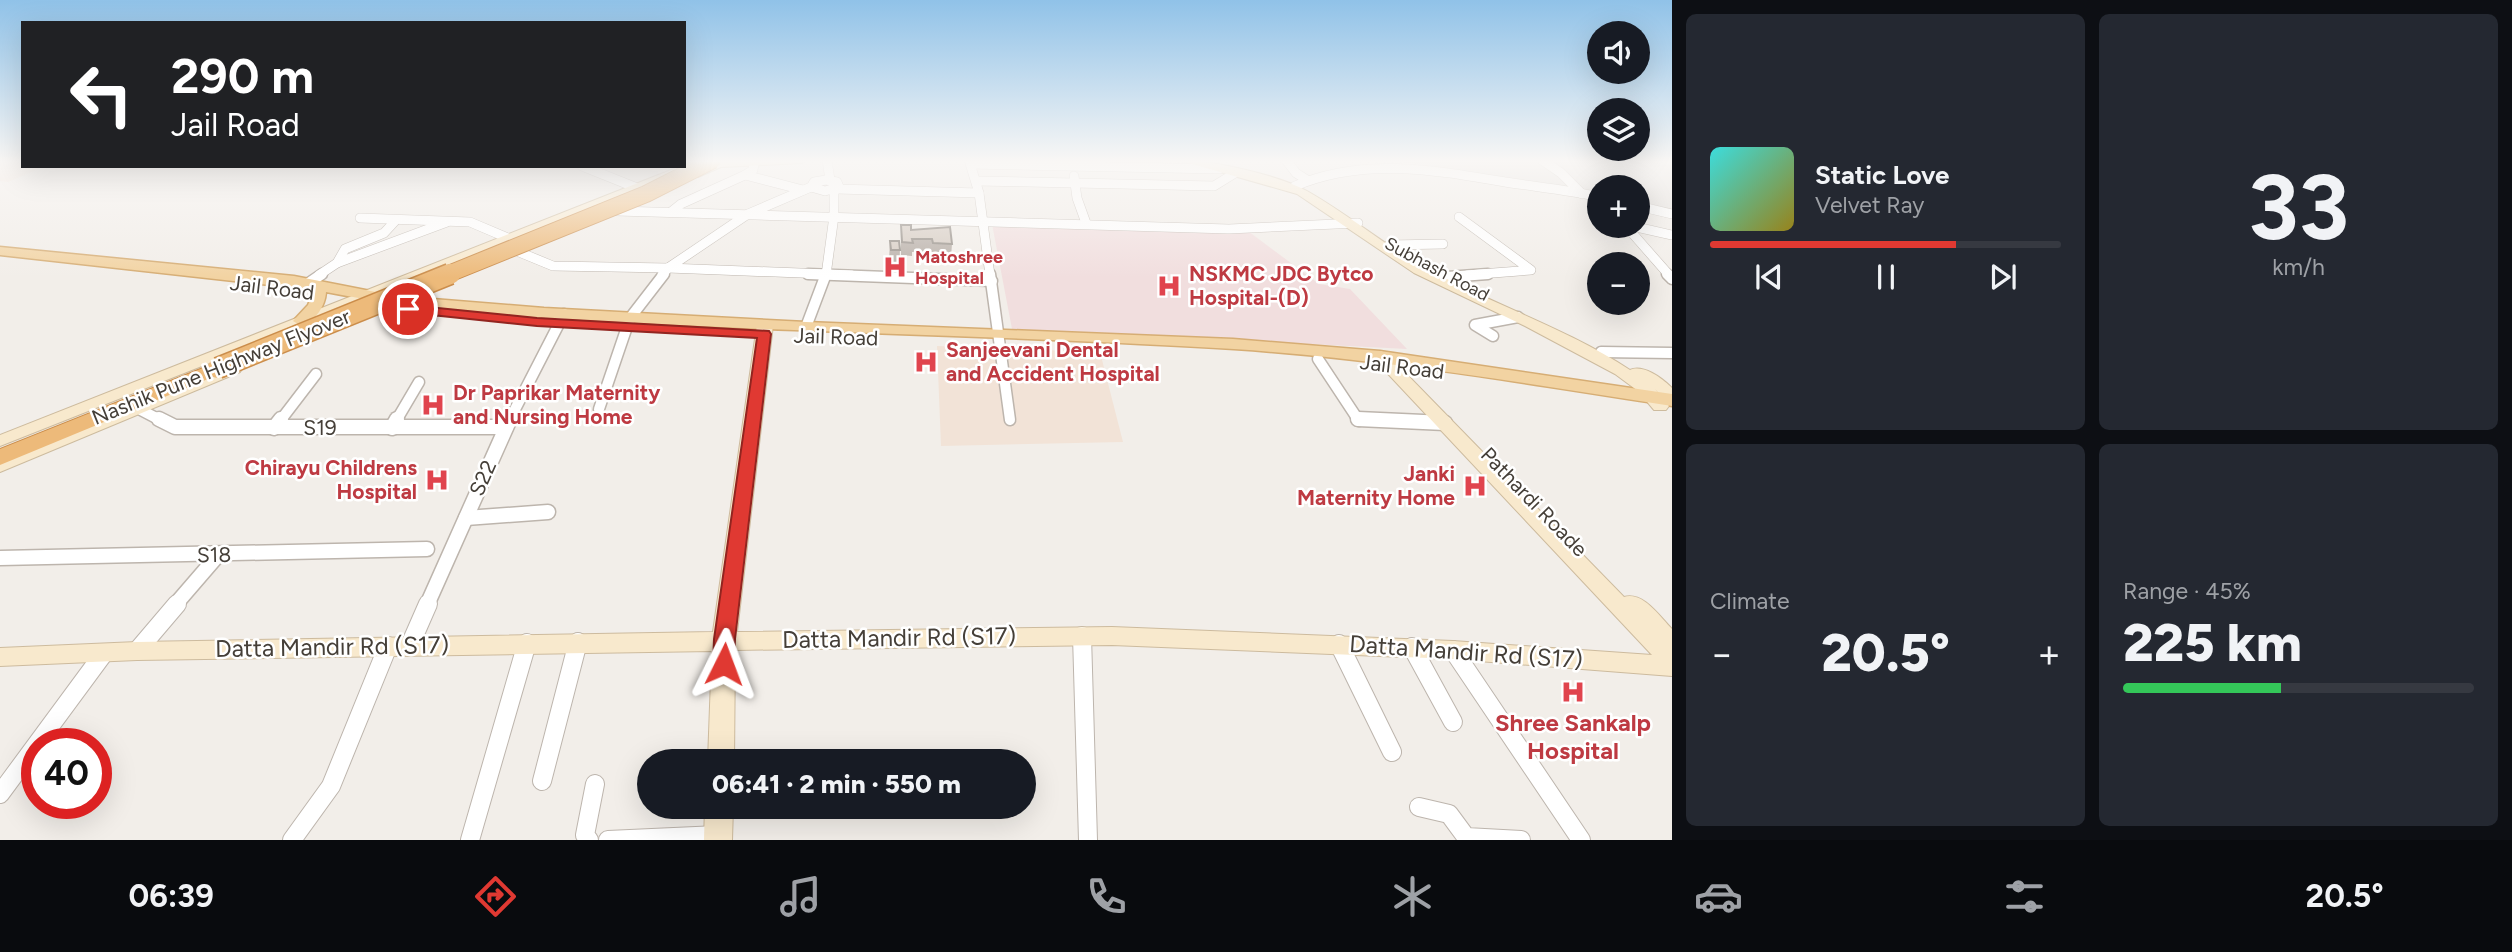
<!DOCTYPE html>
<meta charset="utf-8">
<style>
:root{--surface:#171b24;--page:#242831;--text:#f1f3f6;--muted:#9ea1a6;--line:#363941;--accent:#e03932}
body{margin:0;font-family:Figtree,sans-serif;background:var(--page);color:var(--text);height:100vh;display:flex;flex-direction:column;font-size:26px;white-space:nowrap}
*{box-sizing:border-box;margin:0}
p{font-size:23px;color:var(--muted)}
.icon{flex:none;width:38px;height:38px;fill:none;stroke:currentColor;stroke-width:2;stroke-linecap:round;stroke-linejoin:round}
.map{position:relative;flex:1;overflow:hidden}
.sheet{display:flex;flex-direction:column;gap:14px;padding:14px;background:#0d0f14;width:840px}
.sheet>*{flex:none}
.top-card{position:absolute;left:21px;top:21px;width:665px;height:147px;border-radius:0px;box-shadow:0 7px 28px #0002;background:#202124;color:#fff;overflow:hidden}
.controls{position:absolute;left:1587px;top:21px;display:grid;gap:14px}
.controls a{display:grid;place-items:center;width:63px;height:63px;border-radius:50%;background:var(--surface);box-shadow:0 7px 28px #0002;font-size:35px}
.speed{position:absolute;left:21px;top:728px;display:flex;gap:14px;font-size:35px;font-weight:700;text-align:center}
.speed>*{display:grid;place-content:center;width:91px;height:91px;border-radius:50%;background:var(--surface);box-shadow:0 7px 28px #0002;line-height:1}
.speed .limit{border:10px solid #d22;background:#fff;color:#111}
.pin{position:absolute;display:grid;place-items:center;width:60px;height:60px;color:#fff;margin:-30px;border:4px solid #fff;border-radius:50%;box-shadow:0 2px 7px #0007}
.me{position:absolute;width:77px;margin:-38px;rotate:3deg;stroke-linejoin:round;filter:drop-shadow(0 0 5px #0008)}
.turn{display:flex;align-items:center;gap:24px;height:147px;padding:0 35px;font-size:32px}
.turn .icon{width:91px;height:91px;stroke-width:2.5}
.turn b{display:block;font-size:49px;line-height:60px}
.big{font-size:52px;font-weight:800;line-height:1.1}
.sheet .card{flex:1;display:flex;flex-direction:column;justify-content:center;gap:10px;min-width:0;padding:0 24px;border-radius:10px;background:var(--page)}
.sheet .dial{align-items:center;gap:0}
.dial b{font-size:91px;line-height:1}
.song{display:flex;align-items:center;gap:21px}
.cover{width:84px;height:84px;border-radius:10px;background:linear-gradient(135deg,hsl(180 70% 55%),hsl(50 70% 35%))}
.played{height:7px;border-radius:4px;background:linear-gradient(90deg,var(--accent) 70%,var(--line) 70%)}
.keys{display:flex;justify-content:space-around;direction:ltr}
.heat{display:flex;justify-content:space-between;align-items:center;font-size:38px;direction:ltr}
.charge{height:10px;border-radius:5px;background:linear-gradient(90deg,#34c759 45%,var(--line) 0)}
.sheet .tiles{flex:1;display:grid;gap:14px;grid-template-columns:repeat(2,1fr)}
.trip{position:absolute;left:637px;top:749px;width:399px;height:70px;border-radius:35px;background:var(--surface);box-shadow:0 7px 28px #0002;font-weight:800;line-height:70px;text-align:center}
.tab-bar{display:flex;height:112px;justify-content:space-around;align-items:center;background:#090b0e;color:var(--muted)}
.tab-bar .icon{width:49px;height:49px}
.tab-bar .selected{color:var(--accent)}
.tab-bar b{font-size:32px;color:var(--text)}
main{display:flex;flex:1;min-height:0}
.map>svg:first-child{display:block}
.commercial{fill:#f2e3d7}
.industrial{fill:#e2deda}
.medical{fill:#f1dede}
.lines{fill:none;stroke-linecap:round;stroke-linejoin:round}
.street-far3-casing{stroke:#bdb5ad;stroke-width:10}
.street-far2-casing{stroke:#bdb5ad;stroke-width:13}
.street-far1-casing{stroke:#bdb5ad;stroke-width:17}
.street-casing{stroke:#bdb5ad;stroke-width:20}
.secondary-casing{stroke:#cdbb9e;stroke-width:2}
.primary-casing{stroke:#d6ad74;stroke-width:3}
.highway-casing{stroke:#cb8d4b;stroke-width:2}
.street-far3{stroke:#fff;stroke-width:9}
.street-far2{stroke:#fff;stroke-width:10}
.street-far1{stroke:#fff;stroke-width:14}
.street{stroke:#fff;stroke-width:18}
.secondary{fill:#f8e9cd;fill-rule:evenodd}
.primary{fill:#f2d3a2;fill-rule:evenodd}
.highway{fill:#edba7a;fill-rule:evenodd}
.highway-bridge-far1-casing{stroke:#cb8d4b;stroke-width:18;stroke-linecap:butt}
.highway-bridge-casing{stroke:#cb8d4b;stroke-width:23;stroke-linecap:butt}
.highway-bridge-far1{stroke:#edba7a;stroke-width:16}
.highway-bridge{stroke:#edba7a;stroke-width:20}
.wall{fill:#b8afa8}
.building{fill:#d6ccc3;stroke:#968f88;stroke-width:2}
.route{fill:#e03932;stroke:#922520;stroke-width:2}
.labels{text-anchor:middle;stroke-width:5;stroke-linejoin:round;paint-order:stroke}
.far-health-label{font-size:18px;font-weight:bold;fill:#be3a42;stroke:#fff;text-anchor:start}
.far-street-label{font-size:18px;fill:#453f38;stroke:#fff}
.health-label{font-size:21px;font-weight:bold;fill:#be3a42;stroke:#fff;text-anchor:start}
.street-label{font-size:21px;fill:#453f38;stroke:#fff}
.near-street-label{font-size:24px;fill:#453f38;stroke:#fff}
.near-health-label{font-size:24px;font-weight:bold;fill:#be3a42;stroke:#fff}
</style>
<main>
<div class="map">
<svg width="1672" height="840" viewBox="0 0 1672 840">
<rect width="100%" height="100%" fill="#f2eee9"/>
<g class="commercial">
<path d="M0 160H23V166H46L8 182 0 181Z"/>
<path d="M937 346 1100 352 1123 442 941 446Z"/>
</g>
<path class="industrial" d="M1390 160H1640L1672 165V209L1638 201V187H1600L1599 192Z"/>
<path class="medical" d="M992 224 1248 231 1319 284 1350 289 1407 349 1012 329Z"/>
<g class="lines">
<g class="street-far3-casing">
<g id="street-far3">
<path d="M827 160 830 180"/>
<path d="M969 160 979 193 990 275"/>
<path d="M1286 160 1296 173 1307 180"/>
<path d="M1542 160 1561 173 1582 194"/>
<path d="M971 164 1219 169"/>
<path d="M582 166 637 188"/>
<path d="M745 175 803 190"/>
<path d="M1074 176 1077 198 1086 223"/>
<path d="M826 180 837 182 839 187 825 191 811 187 814 182Z"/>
<path d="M977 181 1214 186 1235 173"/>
<path d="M1295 186C1364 157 1434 170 1505 182 1537 187 1569 190 1600 197"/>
<path d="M837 189 979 193"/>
<path d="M1638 206 1672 214"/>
<path d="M617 211 1229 229 1358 223"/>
<path d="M671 212 681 204 745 175 753 170 754 164"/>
<path d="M1459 217 1531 270 1467 275"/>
<path d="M360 218 470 222 510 239"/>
<path d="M1626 226 1669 275"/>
<path d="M1632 226 1672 235"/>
<path d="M1389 245 1443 244"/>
<path d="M519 252 553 266 668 268 662 275"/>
<path d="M337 263 345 249 384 233 396 220"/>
<path d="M668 268 852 275"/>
<path d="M668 268 748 214 811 187"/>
<path d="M319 275 337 263 447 222"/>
<path d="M826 275 834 216V190"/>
</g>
</g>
<g class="street-far2-casing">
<g id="street-far2">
<path d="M808 274 992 281"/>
<path d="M990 274 1010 420"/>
<path d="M1667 274 1672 279"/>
<path d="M1447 277 1488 274"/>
<path d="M300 289 322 274"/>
<path d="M806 327 826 274"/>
<path d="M1493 336 1475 325 1518 317"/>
<path d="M1601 352 1672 353"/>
<path d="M1318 359 1359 421"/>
<path d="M139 409 162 421"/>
<path d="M599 409 630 318 664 274"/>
<path d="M280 421 316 374"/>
<path d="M396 421 419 382"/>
<path d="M509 421 564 314"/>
</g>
</g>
<g class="street-far1-casing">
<g id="street-far1">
<path d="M159 419 175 427H506"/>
<path d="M1358 419 1445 423"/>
<path d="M274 428 281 419"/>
<path d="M392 428 397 419"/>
<path d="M466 518 548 512"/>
<path d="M0 558 427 549"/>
<path d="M175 605 219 554"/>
<path d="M427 605 510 419"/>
</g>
</g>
<g class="street-casing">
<g id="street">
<path d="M1082 636 1088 840"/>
<path d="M1339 644 1392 752"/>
<path d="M410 645 428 604"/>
<path d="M1412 647 1453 722"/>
<path d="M1453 650 1581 840"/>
<path d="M137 651 177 604"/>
<path d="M542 781 578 642"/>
<path d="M0 794 104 653"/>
<path d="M1419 807 1449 814 1466 837 1521 840"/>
<path d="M292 840 331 786 388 646"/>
<path d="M470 840 527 643"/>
<path d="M589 840 585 835 595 784"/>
<path d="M608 840 718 835"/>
</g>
</g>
<g class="secondary-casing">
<g id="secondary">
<path d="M807 160 802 163 721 167 698 177 692 174 717 160Z"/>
<path d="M1178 160C1210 160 1279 175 1307 191 1348 214 1384 245 1424 267 1491 304 1566 328 1630 370 1643 364 1662 378 1672 388V402L1666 401 1655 389 1669 406 1666 410H1654L1638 391 1615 374 1525 326 1414 273 1297 194Z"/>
<path d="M676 168 682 171 680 173 593 211 0 446V435Z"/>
<path d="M765 320 773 325 737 632 1112 627 1453 641 1652 655 1374 359 1372 356 1380 351 1386 353 1624 597C1643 591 1660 617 1672 629V676L1453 659 1112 645 735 650 734 761H708L712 651 137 660 0 666V648L137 642 713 632 757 325Z"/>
<path d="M234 364 242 369 240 372 0 472V459Z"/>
<path d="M705 807H733L732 840H704Z"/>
</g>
</g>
<g class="primary-casing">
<path id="primary" d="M0 247 294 276 396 296 544 308 806 322 1233 339 1380 351 1672 394V406C1526 383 1381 359 1234 349 1042 337 849 334 657 324 546 318 435 314 326 292 325 306 316 321 301 326L293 321 308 305 314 290 0 255Z"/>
</g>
<g class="highway-casing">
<path id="highway" d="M218 362 225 364 229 368 225 372 0 465V449Z"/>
</g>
<use href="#street-far3" class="street-far3"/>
<use href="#street-far2" class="street-far2"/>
<use href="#street-far1" class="street-far1"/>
<use href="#street" class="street"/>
<use href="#secondary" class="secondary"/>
<use href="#primary" class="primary"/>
<use href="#highway" class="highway"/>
<g class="highway-bridge-far1-casing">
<path id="highway-bridge-far1" d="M446 275 646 194 713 160"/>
</g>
<g class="highway-bridge-casing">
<path id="highway-bridge" d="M218 368 450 274"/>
</g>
<use href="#highway-bridge-far1" class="highway-bridge-far1"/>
<use href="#highway-bridge" class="highway-bridge"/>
</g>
<g class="wall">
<path d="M4 160H23V162Z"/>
<path d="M901 225 911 230 952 244 951 257 932 256V252H912V256L901 255Z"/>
<path d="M890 241 900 250 899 270 890 269 889 261Z"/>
</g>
<g class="building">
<path d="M901 225H911V230L950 227 952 244 933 243 932 239H912L913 243 902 242Z"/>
<path d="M890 241H899L900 250H891Z"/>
</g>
<linearGradient id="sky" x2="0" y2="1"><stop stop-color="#90c2e8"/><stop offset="0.58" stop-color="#f9f7f5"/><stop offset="1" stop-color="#f9f7f5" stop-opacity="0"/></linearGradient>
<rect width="1672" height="278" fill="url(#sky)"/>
<path class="route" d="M408 305 537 318 769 331 771 334 735 639 734 664 731 670 724 673 716 670 713 664 714 639 757 338 537 326 403 312 401 309Z"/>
<defs>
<g id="hospital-bare" transform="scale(1.89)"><path d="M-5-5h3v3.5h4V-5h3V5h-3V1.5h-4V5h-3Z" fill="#e0444e" stroke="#fff" stroke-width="2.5" paint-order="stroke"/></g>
</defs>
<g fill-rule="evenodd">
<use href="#hospital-bare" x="895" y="267"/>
<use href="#hospital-bare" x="1169" y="286"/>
<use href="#hospital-bare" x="926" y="362"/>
<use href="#hospital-bare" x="433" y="405"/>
<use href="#hospital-bare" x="437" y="480"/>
<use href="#hospital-bare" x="1475" y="486"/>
<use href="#hospital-bare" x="1573" y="692"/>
</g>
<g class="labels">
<g class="far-health-label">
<text x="915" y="263">Matoshree<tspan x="915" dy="21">Hospital</tspan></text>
</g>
<g class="far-street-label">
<text transform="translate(1437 269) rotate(28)" y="6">Subhash Road</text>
</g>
<g class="health-label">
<text x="1189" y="281">NSKMC JDC Bytco<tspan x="1189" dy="24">Hospital-(D)</tspan></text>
<text x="946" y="357">Sanjeevani Dental<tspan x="946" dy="24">and Accident Hospital</tspan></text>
<text x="453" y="400">Dr Paprikar Maternity<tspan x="453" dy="24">and Nursing Home</tspan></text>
<text x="417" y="475" text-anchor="end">Chirayu Childrens<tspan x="417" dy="24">Hospital</tspan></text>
<text x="1455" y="481" text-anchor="end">Janki<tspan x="1455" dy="24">Maternity Home</tspan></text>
</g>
<g class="street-label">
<text transform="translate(272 288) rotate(7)" y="7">Jail Road</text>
<text transform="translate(836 337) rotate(2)" y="7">Jail Road</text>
<text transform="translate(221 367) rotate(-22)" y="7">Nashik Pune Highway Flyover</text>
<text transform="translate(1402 367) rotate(7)" y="7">Jail Road</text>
<text x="320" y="435">S19</text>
<text transform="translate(483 478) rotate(-66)" y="7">S22</text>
<text transform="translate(1534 502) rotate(46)" y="7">Pathardi Roade</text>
<text transform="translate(214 555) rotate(-1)" y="7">S18</text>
</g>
<g class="near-street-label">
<text transform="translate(899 638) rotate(-1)" y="8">Datta Mandir Rd (S17)</text>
<text transform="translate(332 647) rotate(-1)" y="8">Datta Mandir Rd (S17)</text>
<text transform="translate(1466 652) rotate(4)" y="8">Datta Mandir Rd (S17)</text>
</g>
<g class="near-health-label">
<text x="1573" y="731">Shree Sankalp<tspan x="1573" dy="28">Hospital</tspan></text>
</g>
</g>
</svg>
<div class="controls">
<a><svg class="icon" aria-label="sound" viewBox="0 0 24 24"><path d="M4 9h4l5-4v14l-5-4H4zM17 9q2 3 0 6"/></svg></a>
<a><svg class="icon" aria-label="layers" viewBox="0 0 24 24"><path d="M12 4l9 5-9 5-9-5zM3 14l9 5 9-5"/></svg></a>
<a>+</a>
<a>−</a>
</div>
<div class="speed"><div class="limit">40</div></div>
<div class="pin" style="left:408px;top:309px;background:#d93025"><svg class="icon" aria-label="arrive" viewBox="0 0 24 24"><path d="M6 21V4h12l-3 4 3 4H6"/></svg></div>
<svg class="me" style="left:724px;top:664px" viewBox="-20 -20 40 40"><path d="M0-17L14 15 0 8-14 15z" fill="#e03932" stroke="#fff" stroke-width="4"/></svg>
<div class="trip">06:41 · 2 min · 550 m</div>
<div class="top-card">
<div class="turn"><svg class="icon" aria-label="left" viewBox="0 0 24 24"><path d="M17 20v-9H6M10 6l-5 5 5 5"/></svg><div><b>290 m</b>Jail Road</div></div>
</div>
</div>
<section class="sheet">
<div class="tiles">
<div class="card">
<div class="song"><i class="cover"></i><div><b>Static Love</b><p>Velvet Ray</p></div></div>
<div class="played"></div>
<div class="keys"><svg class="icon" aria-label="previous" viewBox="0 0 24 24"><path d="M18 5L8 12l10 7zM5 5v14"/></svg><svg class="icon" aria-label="pause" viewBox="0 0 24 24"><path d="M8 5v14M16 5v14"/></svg><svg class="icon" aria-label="next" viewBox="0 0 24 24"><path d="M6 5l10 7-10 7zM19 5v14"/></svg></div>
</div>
<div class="card dial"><b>33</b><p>km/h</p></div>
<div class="card"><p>Climate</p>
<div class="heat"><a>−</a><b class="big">20.5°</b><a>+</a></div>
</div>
<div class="card"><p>Range · 45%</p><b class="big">225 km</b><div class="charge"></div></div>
</div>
</section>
</main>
<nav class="tab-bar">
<b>06:39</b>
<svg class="icon selected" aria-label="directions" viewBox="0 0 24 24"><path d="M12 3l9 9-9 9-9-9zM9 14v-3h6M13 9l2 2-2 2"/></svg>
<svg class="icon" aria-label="music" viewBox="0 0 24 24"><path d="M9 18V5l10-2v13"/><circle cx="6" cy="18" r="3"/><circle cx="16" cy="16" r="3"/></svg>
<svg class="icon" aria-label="phone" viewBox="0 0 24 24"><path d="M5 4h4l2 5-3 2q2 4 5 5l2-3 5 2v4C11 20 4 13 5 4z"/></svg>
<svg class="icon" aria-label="climate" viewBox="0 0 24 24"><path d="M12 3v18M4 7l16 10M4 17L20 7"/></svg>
<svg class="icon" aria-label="car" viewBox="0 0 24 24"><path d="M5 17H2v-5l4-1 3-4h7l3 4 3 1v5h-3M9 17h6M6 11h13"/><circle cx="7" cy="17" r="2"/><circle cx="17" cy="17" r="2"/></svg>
<svg class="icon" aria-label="filters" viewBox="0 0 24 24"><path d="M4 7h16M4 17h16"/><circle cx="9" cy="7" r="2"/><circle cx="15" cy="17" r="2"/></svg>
<b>20.5°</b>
</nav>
